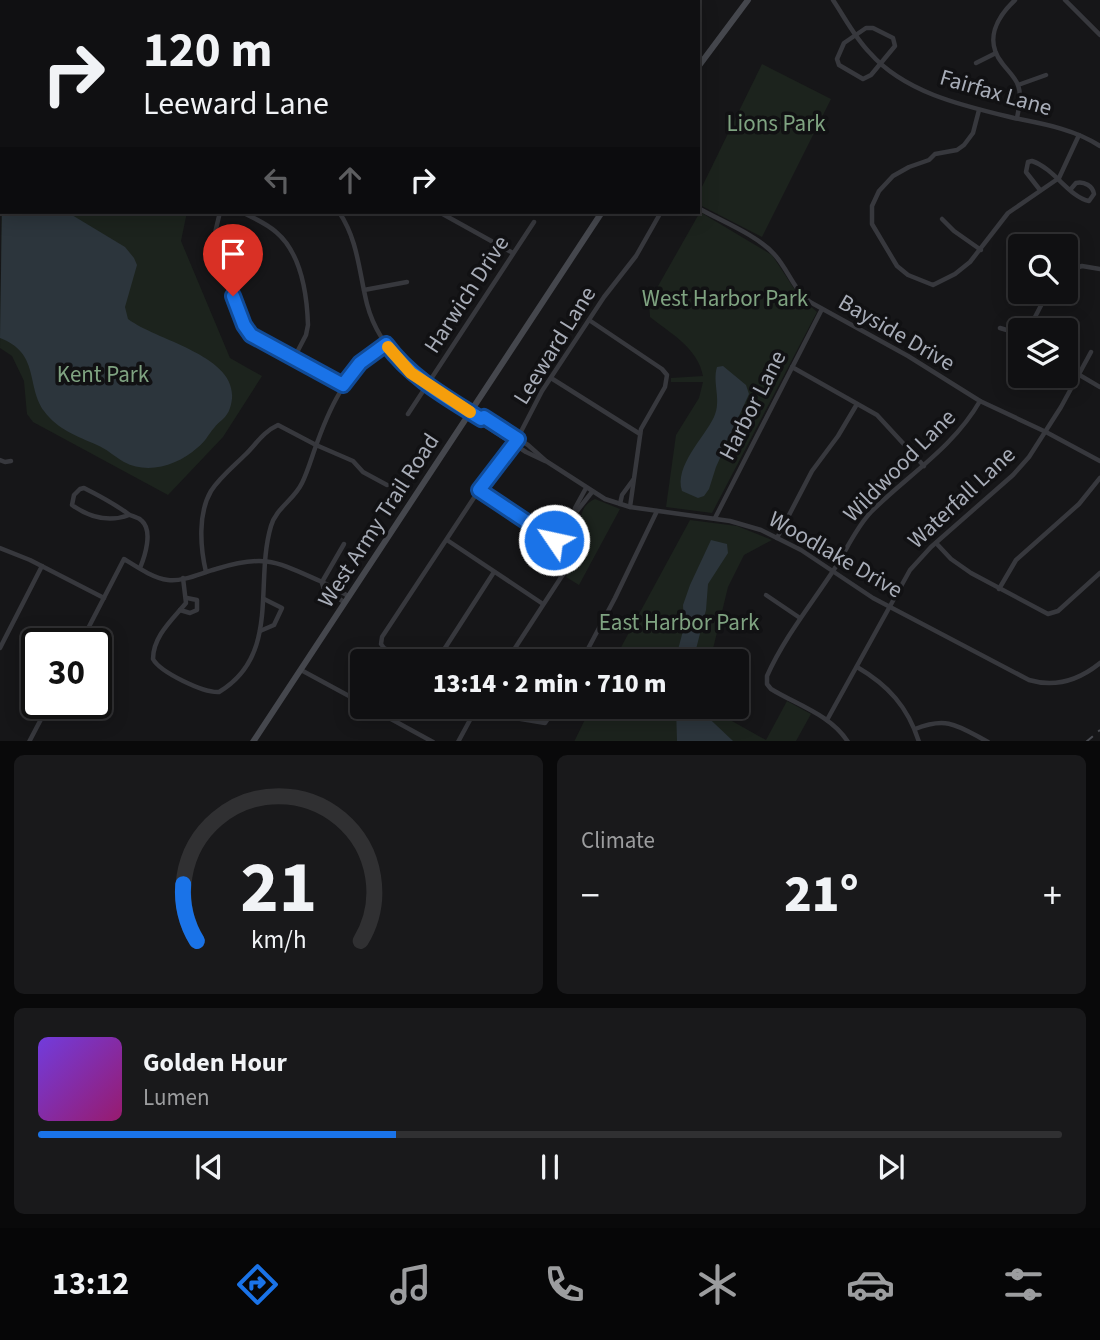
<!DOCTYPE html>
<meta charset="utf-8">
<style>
:root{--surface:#101012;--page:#19191b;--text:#f1f3f6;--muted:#9c9d9f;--line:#303032;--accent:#1a73e8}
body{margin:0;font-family:"Source Sans 3",sans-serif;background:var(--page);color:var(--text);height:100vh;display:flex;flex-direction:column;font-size:26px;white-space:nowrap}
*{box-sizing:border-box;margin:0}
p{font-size:23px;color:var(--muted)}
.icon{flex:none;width:38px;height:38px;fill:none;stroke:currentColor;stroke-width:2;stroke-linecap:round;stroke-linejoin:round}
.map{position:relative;height:741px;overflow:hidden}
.panel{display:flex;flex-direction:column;gap:14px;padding:14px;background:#09090a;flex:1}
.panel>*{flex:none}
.banner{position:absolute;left:0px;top:0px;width:700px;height:214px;box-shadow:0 4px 18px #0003,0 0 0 2px var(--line);background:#101012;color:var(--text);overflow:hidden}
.controls{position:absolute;left:1008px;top:234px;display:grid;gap:14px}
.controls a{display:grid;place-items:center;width:70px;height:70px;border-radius:7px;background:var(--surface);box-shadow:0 4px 18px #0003,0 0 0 2px var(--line);font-size:35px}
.speed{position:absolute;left:21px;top:628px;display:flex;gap:14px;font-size:35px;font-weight:700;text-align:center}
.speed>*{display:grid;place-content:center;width:91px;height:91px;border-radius:50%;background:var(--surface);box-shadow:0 4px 18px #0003,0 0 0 2px var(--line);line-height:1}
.speed .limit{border:4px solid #111;border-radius:10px;background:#fff;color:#111}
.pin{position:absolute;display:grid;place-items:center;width:60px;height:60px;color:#fff;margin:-72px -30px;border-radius:50% 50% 50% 0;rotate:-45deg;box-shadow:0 0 7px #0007}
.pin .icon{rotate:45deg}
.me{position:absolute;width:77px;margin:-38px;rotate:304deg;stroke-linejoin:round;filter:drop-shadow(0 0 5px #0008)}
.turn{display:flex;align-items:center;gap:24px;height:147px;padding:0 28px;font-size:32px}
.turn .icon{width:91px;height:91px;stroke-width:2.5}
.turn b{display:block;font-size:49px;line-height:60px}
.lanes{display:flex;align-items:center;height:66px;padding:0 28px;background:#0003;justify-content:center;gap:35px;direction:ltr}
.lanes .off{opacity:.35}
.big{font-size:52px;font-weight:800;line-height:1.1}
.panel .tile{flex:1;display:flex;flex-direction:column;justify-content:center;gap:10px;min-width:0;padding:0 24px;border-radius:10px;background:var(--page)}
.panel .dial{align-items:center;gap:0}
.dial svg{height:182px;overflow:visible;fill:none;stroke:var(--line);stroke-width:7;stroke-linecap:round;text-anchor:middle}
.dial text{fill:var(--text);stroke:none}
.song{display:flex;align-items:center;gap:21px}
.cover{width:84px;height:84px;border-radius:10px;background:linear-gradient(135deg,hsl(260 70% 55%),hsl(320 70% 35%))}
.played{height:7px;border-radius:4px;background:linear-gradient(90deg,var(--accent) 35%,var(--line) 35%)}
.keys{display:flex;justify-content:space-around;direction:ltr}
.heat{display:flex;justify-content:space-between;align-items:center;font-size:38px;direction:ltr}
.panel .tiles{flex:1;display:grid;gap:14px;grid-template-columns:1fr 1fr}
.tile:last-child{grid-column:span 2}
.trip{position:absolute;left:350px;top:649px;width:399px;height:70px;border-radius:7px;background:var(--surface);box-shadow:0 4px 18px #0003,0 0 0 2px var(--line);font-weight:800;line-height:70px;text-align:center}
.tab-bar{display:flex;height:112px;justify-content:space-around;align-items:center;background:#060607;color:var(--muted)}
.tab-bar .icon{width:49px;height:49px}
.tab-bar .current{color:var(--accent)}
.tab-bar b{font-size:32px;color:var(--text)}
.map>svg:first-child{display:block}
.green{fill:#1c231d}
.water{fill:#2c353c}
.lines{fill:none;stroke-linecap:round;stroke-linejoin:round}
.street{stroke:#37383d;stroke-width:4.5}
.secondary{stroke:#45474d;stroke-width:6}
.rail{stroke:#4a4c52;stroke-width:2;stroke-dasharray:9 7;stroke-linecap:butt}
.route-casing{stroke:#114b97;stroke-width:18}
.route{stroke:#1a73e8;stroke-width:12}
.slow{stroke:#f59e0b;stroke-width:12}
.labels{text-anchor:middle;stroke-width:7;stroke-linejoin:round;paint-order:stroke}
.street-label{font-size:23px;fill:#a8adb8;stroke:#111113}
.park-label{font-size:23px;fill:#7fa381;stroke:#111113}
</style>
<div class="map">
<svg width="1100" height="742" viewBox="0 0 1100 742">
<rect width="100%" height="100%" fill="#161618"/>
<g class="green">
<path d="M762 64 831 99 762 237 698 204V195Z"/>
<path d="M2 175V212H187L181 241 230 358 262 376 223 437 168 495 46 429 33 422 27 414 24 381 12 356 0 348Z"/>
<path d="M700 212 772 255 799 296 817 312 712 513 666 507 676 435 699 398 703 382H671V378L703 376C698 348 670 333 650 317L649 302Z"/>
<path d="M595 499 620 509 579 585 566 577C571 569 577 561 579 551 583 533 573 509 595 499Z"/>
<path d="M690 520 737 526 772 540 744 555 728 587 710 661 613 662Z"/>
<path d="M787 701 811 714 796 741 574 742 591 707H715L723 716 766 740Z"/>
</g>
<g class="water">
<path d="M2 208V212H67L125 247 134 258 137 265 125 307 128 319C158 342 247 357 230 408 227 418 219 421 214 428 208 435 205 442 197 448 178 465 148 475 124 462 115 457 107 449 97 445 77 436 58 430 44 411 26 386 40 353 0 338Z"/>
<path d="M723 366 746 385 749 394 716 467 709 489 704 496 698 498 682 491C674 466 704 438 714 417 722 400 712 383 717 367Z"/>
<path d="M711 540 727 544 728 553 708 584 706 610 693 661H675L684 627 683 605 690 585Z"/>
<path d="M676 707H697L733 741H677Z"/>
</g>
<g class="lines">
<g class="street">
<path d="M121 0 124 2"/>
<path d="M253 0 254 2"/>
<path d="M559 0 561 2"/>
<path d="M833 0C845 18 855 38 870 53 905 93 964 106 1014 118 1044 124 1074 129 1100 146"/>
<path d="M1015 0C997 17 984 40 1002 63 1007 70 1015 77 1018 85 1022 96 1019 107 1017 118"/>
<path d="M1065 0 1100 35"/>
<path d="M391 2 392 0"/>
<path d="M467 2 468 0"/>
<path d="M686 2 687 0"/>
<path d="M0 7H2"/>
<path d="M866 28H873L893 38 895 46 871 75 863 79 839 65 837 59 844 43Z"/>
<path d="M976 63 996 53"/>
<path d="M1018 85 1046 75"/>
<path d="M979 110 973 133 964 145 957 150 935 154 929 160 909 167 893 176 879 191 872 206V224L897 266 908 275 933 285 955 274 970 262 1008 213 1059 178 1079 135"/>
<path d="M0 128 2 129"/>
<path d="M1040 190 1026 172 1028 162 1032 161C1055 169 1069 197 1089 201L1094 194C1093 186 1084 181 1076 183L1070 190"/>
<path d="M698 208C721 221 757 235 774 254 788 269 793 289 810 302L908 356 980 401 1046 432 1100 461"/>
<path d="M220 212 215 233 217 252 247 330 255 338 343 385"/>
<path d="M242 212C253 218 266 223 276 232 301 253 307 294 308 325L306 335 294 358"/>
<path d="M339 212C358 240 359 272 367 304 382 362 434 389 481 419L484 417 528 445 546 461 605 499 630 507 730 521 761 530 801 550 873 598 1029 680C1056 688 1079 680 1100 663"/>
<path d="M439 212 513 253"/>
<path d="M942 219 954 231 981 250"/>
<path d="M1066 271 1082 266 1100 269"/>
<path d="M364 290 407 282"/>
<path d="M589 320 662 369 667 375 665 387 641 429 630 507"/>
<path d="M1000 328 1020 334"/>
<path d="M1033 331 1035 317 1048 292"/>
<path d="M792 367 877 415 924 466"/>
<path d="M1066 367 1100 387"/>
<path d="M551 378 640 434"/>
<path d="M408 414 534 222"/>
<path d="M481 419V423L526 452 545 461"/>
<path d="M0 460 5 462 11 461"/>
<path d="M479 490 554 540 567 545H577"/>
<path d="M620 504 622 495 633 480"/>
<path d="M577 511 592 492"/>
<path d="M129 515C108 523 89 517 72 505L74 495 80 489 84 488C100 496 113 503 127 513 131 517 137 516 142 521 153 531 145 556 140 568"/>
<path d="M715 518 822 309"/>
<path d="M777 538 812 471 838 436 857 404"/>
<path d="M447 540 543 604"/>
<path d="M936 543 951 559 971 573 1048 614 1058 611 1100 573"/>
<path d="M0 548 30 560 104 598"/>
<path d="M206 572C200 547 198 513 211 491 220 477 234 466 246 454 257 443 263 432 278 425L316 445 353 461 363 472 387 485"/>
<path d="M183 578 186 603C173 619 153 636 153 659 160 672 203 693 219 692 281 655 254 583 271 526 276 508 294 500 302 483 308 471 312 456 317 443 333 399 347 372 386 345"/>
<path d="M322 582 344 544"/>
<path d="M322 583 324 589 344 602"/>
<path d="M999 589 1016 560 1079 504 1100 478"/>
<path d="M766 595 800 618"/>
<path d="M180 610 190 613 197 610V600L187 598"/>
<path d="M260 631 274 625 282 608 264 599"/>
<path d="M80 644 124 559C137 567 153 578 168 580 183 582 201 573 216 569 265 554 275 561 320 581 330 586 339 590 348 596"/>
<path d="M0 648 42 566"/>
<path d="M409 662 384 648 381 644 382 637 485 481 512 449 542 391 604 297 636 256 661 212"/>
<path d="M436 662 494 572"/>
<path d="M506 662 573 559 577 545 575 508 586 488"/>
<path d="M581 662 615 598 657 511"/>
<path d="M857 667C888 685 908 707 919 742"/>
<path d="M301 670 362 703"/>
<path d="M369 707 433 742"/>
<path d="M493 707 515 718 545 723 556 707"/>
<path d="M827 720 910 570 931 547 1013 475 1029 457 1061 407 1091 352"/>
<path d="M915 729C948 716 958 726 988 742"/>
<path d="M29 742 49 704"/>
<path d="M458 742 477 707"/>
<path d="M848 742C831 715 797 705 771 689L767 684V676C784 638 810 606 833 571 846 552 854 530 871 512 908 475 953 448 980 401"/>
</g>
<g class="secondary">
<path d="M698 67 748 0"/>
<path d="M253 742 602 212"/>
</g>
<path class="rail" d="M1086 742 1100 730"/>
</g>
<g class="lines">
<g class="route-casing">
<path id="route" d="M233 296 244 325 251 335 343 385 360 363 386 344C411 378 446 397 481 419L484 417 518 439 479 490 554 540"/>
</g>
<use href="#route" class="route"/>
<path class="slow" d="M388 347 411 373 470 412"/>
</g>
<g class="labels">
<g class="street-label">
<text transform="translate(996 92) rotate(16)" y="8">Fairfax Lane</text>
<text transform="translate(466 294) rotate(-57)" y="8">Harwich Drive</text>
<text transform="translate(897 332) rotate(30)" y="8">Bayside Drive</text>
<text transform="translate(554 345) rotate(-58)" y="8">Leeward Lane</text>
<text transform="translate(752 405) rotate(-63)" y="8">Harbor Lane</text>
<text transform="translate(899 465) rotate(-45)" y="8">Wildwood Lane</text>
<text transform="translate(961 497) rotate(-43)" y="8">Waterfall Lane</text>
<text transform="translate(378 520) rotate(-57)" y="8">West Army Trail Road</text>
<text transform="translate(836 554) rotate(30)" y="8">Woodlake Drive</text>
</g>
<g class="park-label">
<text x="776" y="131">Lions Park</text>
<text x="725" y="306">West Harbor Park</text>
<text x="103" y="382">Kent Park</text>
<text x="679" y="630">East Harbor Park</text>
</g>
</g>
</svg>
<div class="controls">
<a><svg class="icon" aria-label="search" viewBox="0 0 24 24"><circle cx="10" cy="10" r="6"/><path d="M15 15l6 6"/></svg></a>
<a><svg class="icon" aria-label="layers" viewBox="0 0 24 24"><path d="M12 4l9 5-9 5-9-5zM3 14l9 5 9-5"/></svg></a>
</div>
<div class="speed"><div class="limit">30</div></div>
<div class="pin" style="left:233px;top:296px;background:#d93025"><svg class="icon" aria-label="arrive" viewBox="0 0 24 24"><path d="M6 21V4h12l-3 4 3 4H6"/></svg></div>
<svg class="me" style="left:554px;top:540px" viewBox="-20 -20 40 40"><circle r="17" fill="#1a73e8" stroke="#fff" stroke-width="3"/><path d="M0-11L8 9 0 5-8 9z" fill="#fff"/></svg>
<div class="trip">13:14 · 2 min · 710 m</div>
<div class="banner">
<div class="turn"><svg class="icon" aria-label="right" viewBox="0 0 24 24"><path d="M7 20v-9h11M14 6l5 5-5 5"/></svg><div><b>120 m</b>Leeward Lane</div></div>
<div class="lanes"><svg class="icon off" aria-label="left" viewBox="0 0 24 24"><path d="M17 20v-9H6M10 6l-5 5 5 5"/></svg><svg class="icon off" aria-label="ahead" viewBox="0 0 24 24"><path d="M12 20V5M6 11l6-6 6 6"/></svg><svg class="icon" aria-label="right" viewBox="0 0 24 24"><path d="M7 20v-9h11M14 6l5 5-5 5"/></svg></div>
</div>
</div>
<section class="panel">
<div class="tiles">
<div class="tile dial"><svg viewBox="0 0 100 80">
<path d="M14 69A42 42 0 1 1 86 69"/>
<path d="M14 69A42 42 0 0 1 8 44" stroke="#1a73e8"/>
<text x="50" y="56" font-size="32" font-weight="700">21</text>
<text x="50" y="72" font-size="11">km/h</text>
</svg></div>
<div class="tile"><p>Climate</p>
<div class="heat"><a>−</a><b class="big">21°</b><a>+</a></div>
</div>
<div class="tile">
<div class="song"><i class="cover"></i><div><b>Golden Hour</b><p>Lumen</p></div></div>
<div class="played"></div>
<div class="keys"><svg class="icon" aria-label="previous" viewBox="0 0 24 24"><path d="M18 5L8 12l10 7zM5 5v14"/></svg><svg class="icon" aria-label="pause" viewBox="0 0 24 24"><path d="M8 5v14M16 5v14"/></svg><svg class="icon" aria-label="next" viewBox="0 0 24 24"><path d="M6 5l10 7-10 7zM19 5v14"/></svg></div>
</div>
</div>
</section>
<nav class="tab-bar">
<b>13:12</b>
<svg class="icon current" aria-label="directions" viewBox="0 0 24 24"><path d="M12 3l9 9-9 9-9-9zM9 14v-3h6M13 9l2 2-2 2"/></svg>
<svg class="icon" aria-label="music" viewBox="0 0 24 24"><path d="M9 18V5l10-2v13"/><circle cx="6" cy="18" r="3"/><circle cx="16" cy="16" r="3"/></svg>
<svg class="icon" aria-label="phone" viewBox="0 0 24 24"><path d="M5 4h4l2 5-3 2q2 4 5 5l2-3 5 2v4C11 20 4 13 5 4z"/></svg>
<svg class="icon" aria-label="climate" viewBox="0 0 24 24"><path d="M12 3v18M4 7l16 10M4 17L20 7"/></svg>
<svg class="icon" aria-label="car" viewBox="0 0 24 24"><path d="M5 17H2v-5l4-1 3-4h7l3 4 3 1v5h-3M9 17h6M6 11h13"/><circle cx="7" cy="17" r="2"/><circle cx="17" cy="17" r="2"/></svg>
<svg class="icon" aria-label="filters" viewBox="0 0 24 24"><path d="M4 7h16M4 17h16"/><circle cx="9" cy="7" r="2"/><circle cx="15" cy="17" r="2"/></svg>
</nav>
